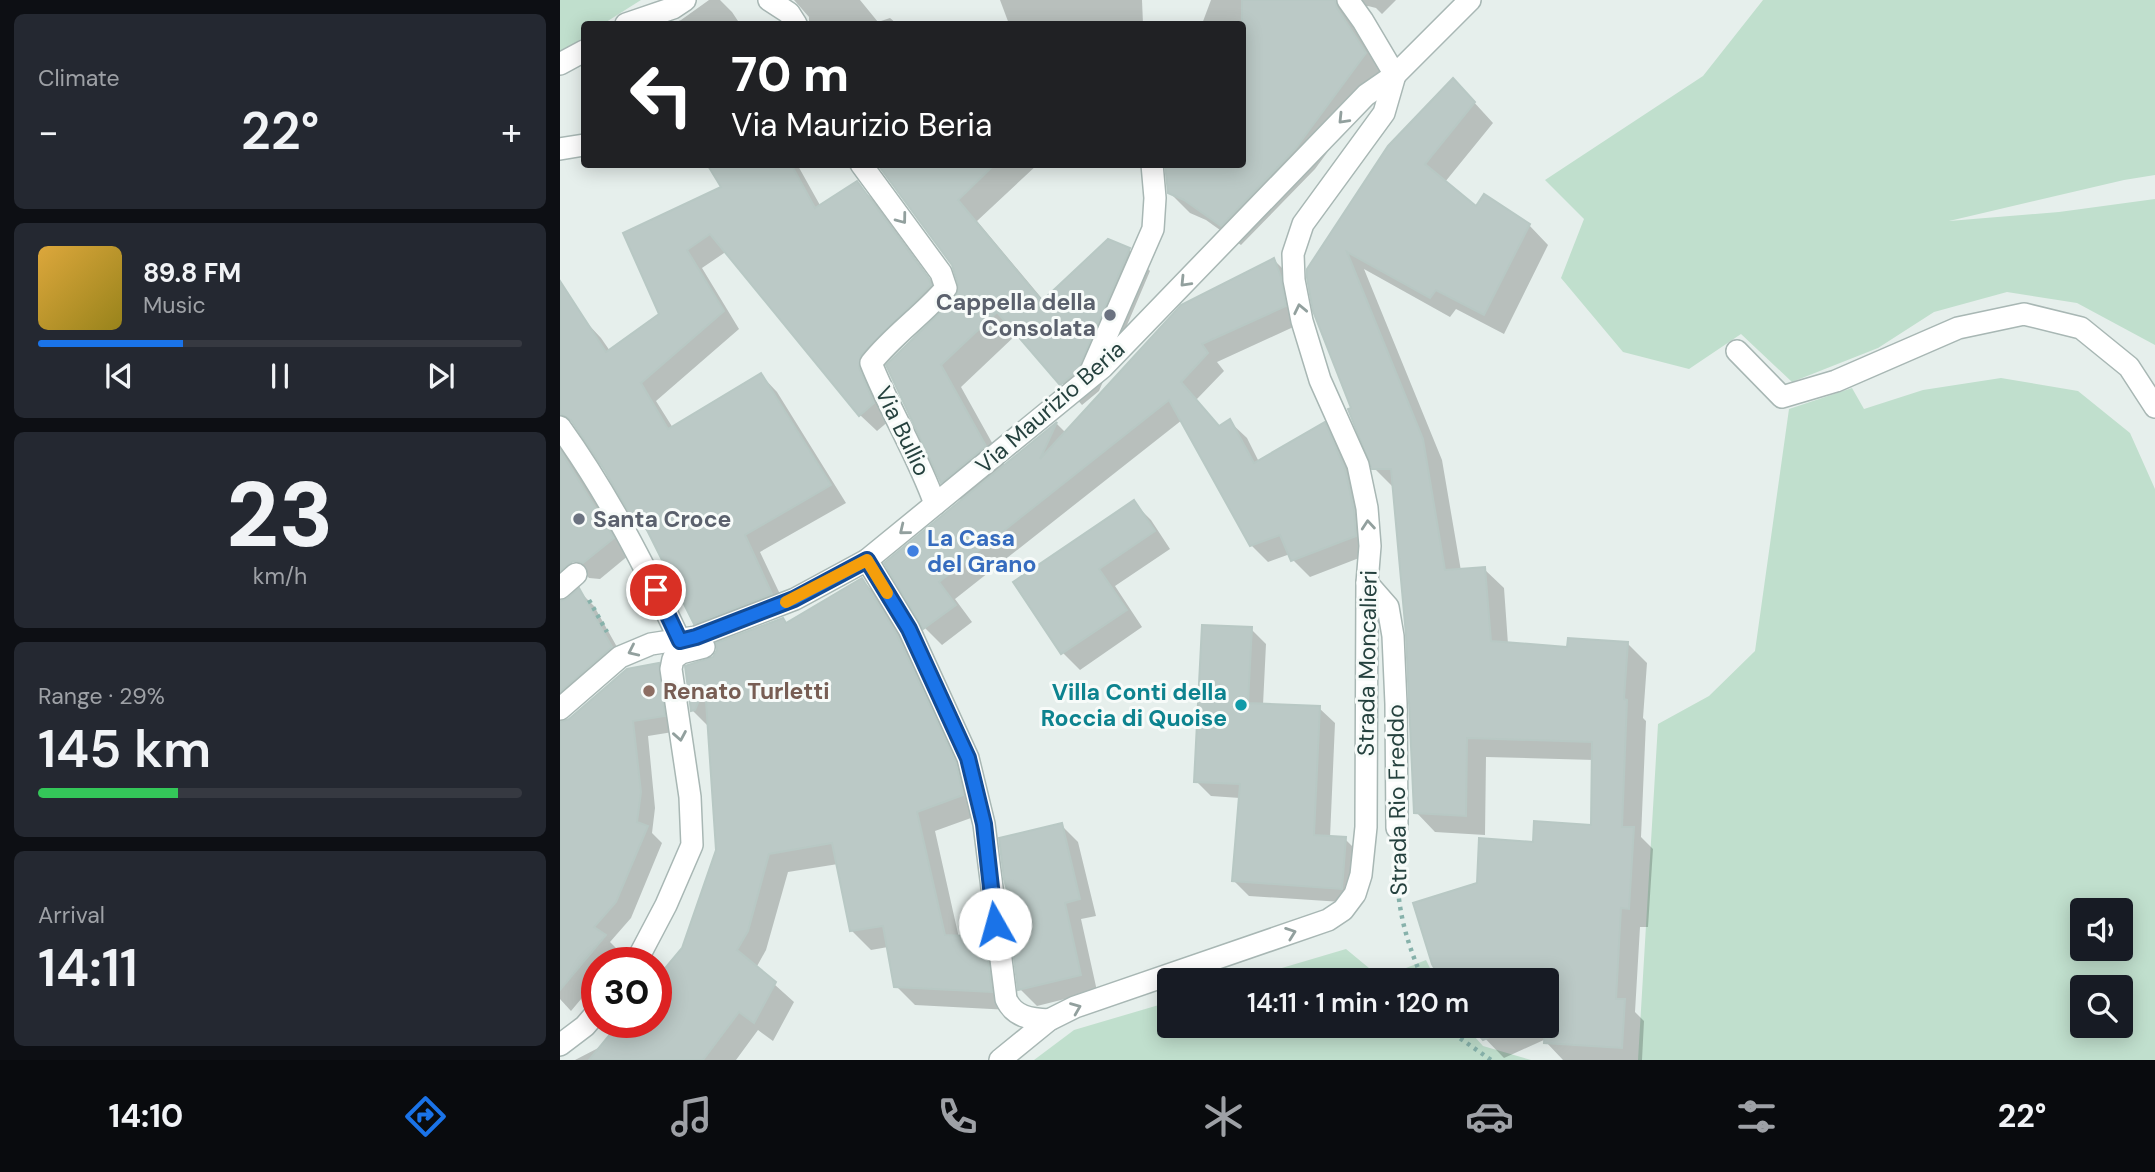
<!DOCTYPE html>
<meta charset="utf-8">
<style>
:root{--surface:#171b24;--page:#242831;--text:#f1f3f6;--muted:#9ea1a6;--line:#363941;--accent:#1a73e8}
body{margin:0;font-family:"DM Sans",sans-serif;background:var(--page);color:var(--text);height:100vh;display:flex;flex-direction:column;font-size:26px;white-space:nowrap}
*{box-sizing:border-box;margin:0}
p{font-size:23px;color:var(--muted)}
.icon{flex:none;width:38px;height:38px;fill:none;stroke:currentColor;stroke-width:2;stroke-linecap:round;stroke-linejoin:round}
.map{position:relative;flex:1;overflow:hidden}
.drawer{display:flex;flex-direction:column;gap:14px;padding:14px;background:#0d0f14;width:560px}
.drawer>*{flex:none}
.top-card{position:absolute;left:21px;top:21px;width:665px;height:147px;border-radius:7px;box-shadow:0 4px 18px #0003;background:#202124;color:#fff;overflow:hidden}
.fabs{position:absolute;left:1510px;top:898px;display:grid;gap:14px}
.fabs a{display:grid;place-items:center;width:63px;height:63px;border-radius:7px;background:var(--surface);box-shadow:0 4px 18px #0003;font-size:35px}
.speed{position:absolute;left:21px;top:947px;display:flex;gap:14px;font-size:35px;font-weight:700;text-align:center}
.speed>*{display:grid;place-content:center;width:91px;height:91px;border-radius:50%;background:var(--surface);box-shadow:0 4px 18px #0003;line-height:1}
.speed .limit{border:10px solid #d22;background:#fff;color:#111}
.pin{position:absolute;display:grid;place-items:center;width:60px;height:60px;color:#fff;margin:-30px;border:4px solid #fff;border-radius:50%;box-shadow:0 2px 7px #0007}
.me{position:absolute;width:77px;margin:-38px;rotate:353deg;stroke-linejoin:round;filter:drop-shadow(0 0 5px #0008)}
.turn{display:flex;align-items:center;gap:24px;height:147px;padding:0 35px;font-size:32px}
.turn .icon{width:91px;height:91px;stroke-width:2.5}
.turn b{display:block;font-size:49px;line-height:60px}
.big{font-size:52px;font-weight:600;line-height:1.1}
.drawer .tile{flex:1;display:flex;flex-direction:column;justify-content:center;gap:10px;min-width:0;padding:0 24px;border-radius:10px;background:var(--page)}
.drawer .dial{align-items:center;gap:0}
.dial b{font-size:91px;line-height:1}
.song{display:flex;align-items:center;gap:21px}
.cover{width:84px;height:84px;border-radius:10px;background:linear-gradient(135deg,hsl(40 70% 55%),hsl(50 70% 35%))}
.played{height:7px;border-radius:4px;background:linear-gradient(90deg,var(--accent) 30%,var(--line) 30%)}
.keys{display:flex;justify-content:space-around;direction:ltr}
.heat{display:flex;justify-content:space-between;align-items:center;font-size:38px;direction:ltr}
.charge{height:10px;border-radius:5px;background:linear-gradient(90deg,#34c759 29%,var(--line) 0)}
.trip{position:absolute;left:597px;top:968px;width:402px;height:70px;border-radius:7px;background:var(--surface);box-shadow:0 4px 18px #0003;font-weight:600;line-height:70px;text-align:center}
.tab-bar{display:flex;height:112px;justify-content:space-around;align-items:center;background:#090b0e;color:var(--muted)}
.tab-bar .icon{width:49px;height:49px}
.tab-bar .selected{color:var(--accent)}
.tab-bar b{font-size:32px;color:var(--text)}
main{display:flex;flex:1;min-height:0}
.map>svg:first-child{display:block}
.green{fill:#c0dfcd;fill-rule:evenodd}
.shadow{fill:#0003}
.building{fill:#bbc9c6;stroke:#b8c8c4;stroke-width:2}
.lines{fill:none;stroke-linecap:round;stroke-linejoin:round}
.minor-casing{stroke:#a8b7b4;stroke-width:24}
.path{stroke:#87b2ab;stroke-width:4.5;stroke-dasharray:3.5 5;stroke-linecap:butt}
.minor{stroke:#fff;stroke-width:21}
.oneway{stroke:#92a09e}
.route-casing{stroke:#114b97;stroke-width:18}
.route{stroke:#1a73e8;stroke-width:12}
.slow{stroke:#f59e0b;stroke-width:12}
.worship-dot{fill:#6b7280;stroke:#f7fbf9;stroke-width:2.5}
.shop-dot{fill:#3f7fe0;stroke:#f7fbf9;stroke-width:2.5}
.education-dot{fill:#8d6e63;stroke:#f7fbf9;stroke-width:2.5}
.culture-dot{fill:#0f9aa8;stroke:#f7fbf9;stroke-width:2.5}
.labels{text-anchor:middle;stroke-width:6;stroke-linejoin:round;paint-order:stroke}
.worship-label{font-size:23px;font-weight:bold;fill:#5b616d;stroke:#f7fbf9;text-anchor:end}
.street-label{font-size:23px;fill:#25413e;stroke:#f7fbf9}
.shop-label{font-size:23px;font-weight:bold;fill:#366cbe;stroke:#f7fbf9;text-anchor:start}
.education-label{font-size:23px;font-weight:bold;fill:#785e54;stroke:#f7fbf9;text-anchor:start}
.culture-label{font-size:23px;font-weight:bold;fill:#0d838f;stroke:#f7fbf9;text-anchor:end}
</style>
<main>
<section class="drawer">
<div class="tile"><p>Climate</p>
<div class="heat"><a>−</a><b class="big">22°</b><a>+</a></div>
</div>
<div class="tile">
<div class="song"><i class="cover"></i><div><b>89.8 FM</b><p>Music</p></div></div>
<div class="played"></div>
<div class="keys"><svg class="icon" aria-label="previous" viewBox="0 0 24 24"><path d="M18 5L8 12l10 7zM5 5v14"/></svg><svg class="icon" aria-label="pause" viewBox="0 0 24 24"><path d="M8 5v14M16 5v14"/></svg><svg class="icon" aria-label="next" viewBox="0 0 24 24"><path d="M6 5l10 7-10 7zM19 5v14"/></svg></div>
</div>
<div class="tile dial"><b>23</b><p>km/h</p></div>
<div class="tile"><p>Range · 29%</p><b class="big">145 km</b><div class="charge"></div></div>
<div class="tile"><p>Arrival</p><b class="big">14:11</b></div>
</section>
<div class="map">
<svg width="1595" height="1060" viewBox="0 0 1595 1060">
<rect width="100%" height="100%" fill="#e6efec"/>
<g class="green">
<path d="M0 0H81L43 24H24V37L0 53Z"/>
<path d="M1203 0H1595V175L1564 180 1389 221 1499 212 1595 199V345L1517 303 1447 292 1374 312 1318 348 1232 382 1181 334 1129 369 1063 352 1001 278 1024 219 985 180 1143 76Z"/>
<path d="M1441 378 1518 391 1570 433 1595 489V1060H1078L1098 724 1149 696 1195 651 1229 409 1292 388 1304 409 1363 390ZM1561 910V948H1522V910ZM1561 987V1026H1522V987Z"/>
<path d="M786 949 821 978 866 960 876 980H681Z"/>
<path d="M609 1002V1026H905L923 1046 971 1060H474L514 1030Z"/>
</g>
<g class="shadow">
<path d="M149 0H160L172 12 180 24H111L121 20Z"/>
<path d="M234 0H300L318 22 330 18 337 24H249V17Z"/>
<path d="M440 0H582L583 24H449Z"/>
<path d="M651 0H836L822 14 816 8 808 6 801 8 825 74 755 169 681 245 646 220 630 213 609 192 682 164V24H642Z"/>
<path d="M912 100 933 123 885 182 917 209 969 225 988 245 944 334 896 309 890 317 804 269 882 460 901 571 924 569 944 588 948 644 1009 649 1067 643 1087 663 1083 718 1086 721 1081 837 1093 849 1088 927H1080L1075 1012 1084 1021 1082 1060H1003L986 1042V1039L944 1058 913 1026H987V980H883L918 884 974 843 1033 827 1034 760 926 757 925 835 875 832 856 812 848 635 834 488 814 468 749 270Z"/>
<path d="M149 164H237L261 207 297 183 313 200 387 302 317 372 330 420 317 431 300 415 167 251 142 268 179 329 96 401 113 428 201 375 217 392 286 503 200 552 228 611 152 640 136 623 93 537 75 520 0 386V294L41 338 50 351 102 315 65 234 164 188Z"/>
<path d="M315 164H478L417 221 484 301 569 250 590 271 539 391 522 405 458 333 401 387 445 466 497 424 506 433 714 260 731 277 742 323 657 362 664 371 636 400 660 428 670 422 687 438 699 462 764 425 781 442 812 553 750 577 733 560 730 554 708 562 691 545 622 420 395 599 412 622 382 645 365 628 326 563 402 501 382 482 328 366 398 297 400 284 395 268 325 172Z"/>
<path d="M0 445 69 555 40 579 29 578 0 546Z"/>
<path d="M574 503 591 520 610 549 555 586 582 627 520 670 503 653 456 583Z"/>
<path d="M302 580 321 599 356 656 422 814 375 831 399 938 424 939 444 958 450 1010 355 1005 336 986 328 947 311 950 292 931 278 864 228 872 206 950 196 968 234 1002 213 1041 198 1030 176 1060H15L44 1045 63 1022H96L124 949 158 850 150 728 132 710 154 658 223 620 227 624Z"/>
<path d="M19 591 34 606 66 663 6 715 4 722 9 721 98 665 114 680 119 731 88 736 95 808 92 833 102 843 71 918 50 942 60 952 52 962H37V980L11 1011 0 999V602L9 600Z"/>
<path d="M691 629 706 644 703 705 759 708 775 723 770 838 785 839 800 854 797 903 689 896 674 881 680 798 651 796 636 781Z"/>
<path d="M501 825 518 842 536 916 521 919 537 991 477 1006 460 989 454 911Z"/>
</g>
<g class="building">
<path d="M682 0H775L777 8 806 53 735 149 661 226 624 200 608 193 605 164H682Z"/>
<path d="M893 78 915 102 865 164 916 206 924 194 970 224 924 315 876 290 870 298 787 252 863 439 885 570 925 567 931 641 1007 647 1008 638 1068 642 1064 699 1067 700 1062 827H1074L1069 909 1061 908 1056 999H1065L1062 1048 984 1043 985 1026H987V980H881L872 964 853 903 917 883 919 838 973 842 974 821 1031 825 1032 742 907 738 906 816 854 813 846 635 831 469H812L788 409 791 408 753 311 747 278V269L828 146Z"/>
<path d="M147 164H231L255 208 297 181 369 279 371 285 301 355 299 368 314 403 299 416 150 234 127 250 164 311 81 383 108 429 201 373 271 485 185 535 212 594 134 624 80 516 74 521 45 471 11 420 0 414V281L46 352 99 314 63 233 161 187Z"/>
<path d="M321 164H435L398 200 482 301 548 239 570 248 518 370 500 385 437 312 381 365 426 446 381 483 326 365 396 297 398 284 392 265 319 166Z"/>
<path d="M714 258 721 277 726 306 642 344 648 353 621 382 659 426 670 419 694 463 765 422 785 469 794 510 796 536 731 561 720 535 690 546 609 400 379 582 396 605 363 629 324 563 497 422 480 459 621 305Z"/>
<path d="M0 450 54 538 23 563 13 561 0 571Z"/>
<path d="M574 500 595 531 539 569 567 610 501 654 453 582Z"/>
<path d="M302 578 337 635 396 762 403 795 357 812 385 935 425 937 432 992 334 987 323 926 290 931 272 843 209 854 188 931 177 950 216 982 194 1023 179 1012 143 1060H29L60 1022H96V979L122 948 156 850 145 686 135 710 131 711 125 666 153 657 157 650 156 643 223 618 226 623Z"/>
<path d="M19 588 52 647 0 692V601L8 598Z"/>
<path d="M642 625 692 627 688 703 760 706 754 835 786 837 782 889 672 881 680 784 634 782Z"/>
<path d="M99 663 105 716 73 721 81 792 77 822 88 826 56 902 34 927 46 935 0 990V722L9 719 67 669Z"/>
<path d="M502 823 520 899 505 903 521 975 458 990 448 911 452 910 444 879 439 838Z"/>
<path d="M911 1026H954L923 1040Z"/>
</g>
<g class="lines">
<g class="minor-casing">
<g id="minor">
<path d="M209 0 229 13 236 24"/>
<path d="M788 0 803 21 835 75"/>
<path d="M66 24 113 8 125 0"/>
<path d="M0 64 24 51"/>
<path d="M0 149 24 145"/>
<path d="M301 164 381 273 386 288C363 315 333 335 311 363 330 411 358 456 375 504"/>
<path d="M1177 351 1222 397 1276 381 1398 328 1464 314 1521 328 1569 367 1595 407"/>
<path d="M531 371 593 229 595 198 592 164"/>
<path d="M0 427C48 494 85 566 120 641"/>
<path d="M307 560 349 629 408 758 424 824 446 999C454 1017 470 1019 489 1020"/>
<path d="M807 583 828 607 833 636 836 704 837 828"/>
<path d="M0 588 16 574"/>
<path d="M0 709 60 657 91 644 136 637 235 599 307 560 543 367 806 95 835 75 910 0"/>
<path d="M76 962 106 905 132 845 130 797 111 669 113 659 121 653 144 647"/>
<path d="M0 1045 25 1026 37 1012"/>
<path d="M440 1060 489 1020 515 1007 768 920 783 910 795 894 801 875 806 827 807 583 810 546 807 508 798 465 760 380 742 321 734 280 733 254 743 224 824 113 835 75"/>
</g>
</g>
<g class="path">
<path d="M29 600 47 632"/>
<path d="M837 856C836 904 844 936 863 980"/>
<path d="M889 1026 894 1034 931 1060"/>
</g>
<use href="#minor" class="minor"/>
</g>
<defs><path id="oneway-chevron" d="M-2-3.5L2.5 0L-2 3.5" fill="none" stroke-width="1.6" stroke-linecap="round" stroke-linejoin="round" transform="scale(1.75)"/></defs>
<g class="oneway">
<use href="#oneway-chevron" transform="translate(783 119) rotate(134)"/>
<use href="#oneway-chevron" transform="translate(342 219) rotate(53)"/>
<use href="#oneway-chevron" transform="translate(625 282) rotate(134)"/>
<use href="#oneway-chevron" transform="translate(740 309) rotate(-102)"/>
<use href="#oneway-chevron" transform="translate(808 525) rotate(-95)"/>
<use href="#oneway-chevron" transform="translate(344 530) rotate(141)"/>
<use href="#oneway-chevron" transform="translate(73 651) rotate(155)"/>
<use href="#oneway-chevron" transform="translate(120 736) rotate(80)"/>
<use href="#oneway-chevron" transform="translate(731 933) rotate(-20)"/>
<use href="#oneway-chevron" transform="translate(516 1008) rotate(-22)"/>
</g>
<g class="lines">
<g class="route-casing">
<path id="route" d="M96 590 120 641 136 637 234 599 307 560 349 629 408 758 424 824 435 924"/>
</g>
<use href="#route" class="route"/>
<path class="slow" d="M226 602 307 560 327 593"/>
</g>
<g class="worship-dot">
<circle cx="550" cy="315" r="7"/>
<circle cx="19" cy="519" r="7"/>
</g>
<circle class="shop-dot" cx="353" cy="551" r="7"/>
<circle class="education-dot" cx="89" cy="691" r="7"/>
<circle class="culture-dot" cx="681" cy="705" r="7"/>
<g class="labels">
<g class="worship-label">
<text x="536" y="310">Cappella della<tspan x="536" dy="26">Consolata</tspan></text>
<text x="33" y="527" text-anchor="start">Santa Croce</text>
</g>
<g class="street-label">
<text transform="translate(490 407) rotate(-41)" y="8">Via Maurizio Beria</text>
<text transform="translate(343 431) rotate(64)" y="8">Via Bullio</text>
<text transform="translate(807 663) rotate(-89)" y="8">Strada Moncalieri</text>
<text transform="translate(837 800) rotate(-91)" y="8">Strada Rio Freddo</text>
</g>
<g class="shop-label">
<text x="367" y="546">La Casa<tspan x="367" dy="26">del Grano</tspan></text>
</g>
<g class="education-label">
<text x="103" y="699">Renato Turletti</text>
</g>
<g class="culture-label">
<text x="667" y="700">Villa Conti della<tspan x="667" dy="26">Roccia di Quoise</tspan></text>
</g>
</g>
</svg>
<div class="fabs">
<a><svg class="icon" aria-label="sound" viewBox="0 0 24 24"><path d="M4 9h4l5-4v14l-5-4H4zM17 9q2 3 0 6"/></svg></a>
<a><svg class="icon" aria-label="search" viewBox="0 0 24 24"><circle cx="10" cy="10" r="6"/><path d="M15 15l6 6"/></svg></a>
</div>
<div class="speed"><div class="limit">30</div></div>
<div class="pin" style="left:96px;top:590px;background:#d93025"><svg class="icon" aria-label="arrive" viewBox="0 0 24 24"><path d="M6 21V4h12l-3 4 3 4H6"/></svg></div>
<svg class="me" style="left:435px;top:924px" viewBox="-20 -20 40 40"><circle r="19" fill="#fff"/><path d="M0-13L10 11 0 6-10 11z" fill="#1a73e8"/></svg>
<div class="trip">14:11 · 1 min · 120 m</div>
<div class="top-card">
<div class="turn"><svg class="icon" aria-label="left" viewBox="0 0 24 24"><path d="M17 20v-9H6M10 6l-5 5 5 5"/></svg><div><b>70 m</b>Via Maurizio Beria</div></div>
</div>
</div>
</main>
<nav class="tab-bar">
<b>14:10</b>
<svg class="icon selected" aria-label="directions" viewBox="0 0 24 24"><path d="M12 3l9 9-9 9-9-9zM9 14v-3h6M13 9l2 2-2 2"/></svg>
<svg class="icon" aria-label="music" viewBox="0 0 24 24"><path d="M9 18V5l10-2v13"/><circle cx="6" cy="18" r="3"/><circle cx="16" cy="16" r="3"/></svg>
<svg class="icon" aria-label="phone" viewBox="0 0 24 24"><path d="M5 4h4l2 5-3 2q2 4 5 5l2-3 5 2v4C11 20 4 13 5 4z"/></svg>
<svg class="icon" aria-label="climate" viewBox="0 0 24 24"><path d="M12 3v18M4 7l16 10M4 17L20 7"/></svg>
<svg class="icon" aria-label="car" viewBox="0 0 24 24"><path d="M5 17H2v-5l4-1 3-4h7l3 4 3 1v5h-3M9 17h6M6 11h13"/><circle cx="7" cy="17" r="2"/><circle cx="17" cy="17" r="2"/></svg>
<svg class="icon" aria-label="filters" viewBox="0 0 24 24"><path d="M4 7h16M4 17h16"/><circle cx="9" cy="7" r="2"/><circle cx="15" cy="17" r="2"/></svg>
<b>22°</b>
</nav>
